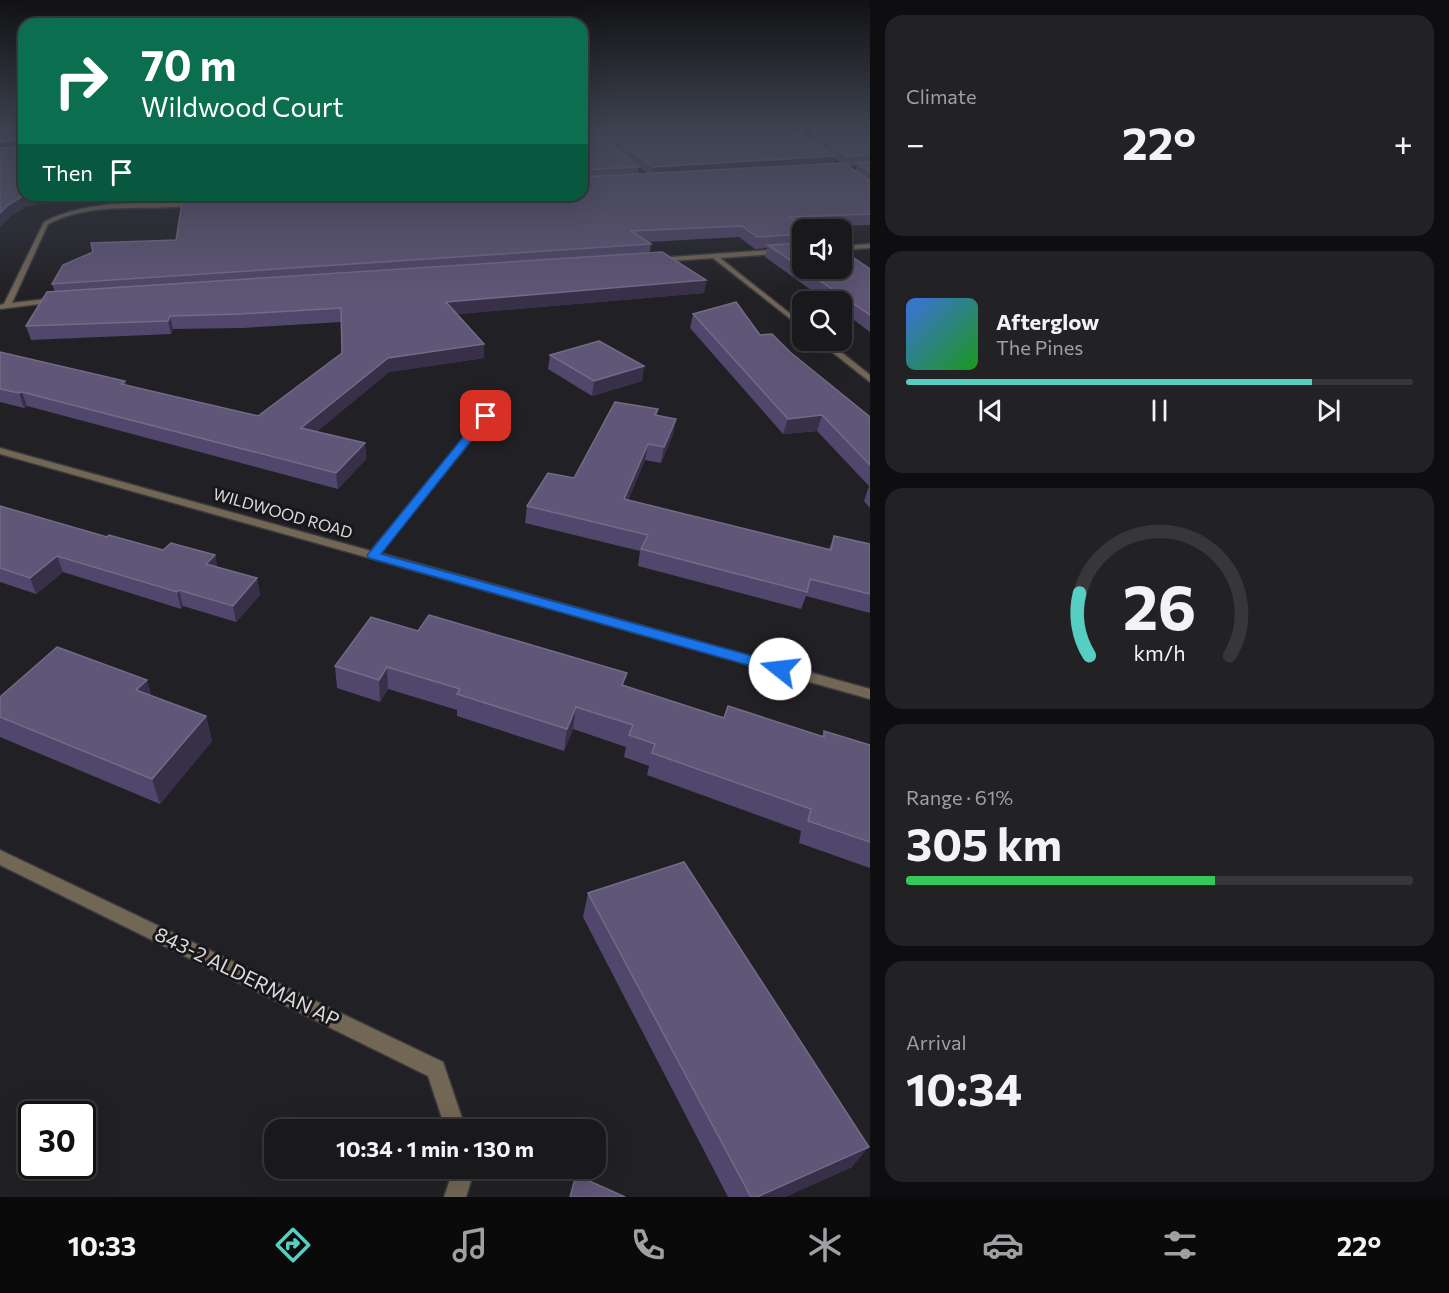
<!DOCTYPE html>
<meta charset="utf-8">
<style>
:root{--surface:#19181b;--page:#222124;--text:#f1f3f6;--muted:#9fa0a3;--line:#37373a;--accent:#57cec2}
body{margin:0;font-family:Commissioner,sans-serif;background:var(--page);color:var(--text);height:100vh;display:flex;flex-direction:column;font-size:22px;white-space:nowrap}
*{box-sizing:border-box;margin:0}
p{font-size:20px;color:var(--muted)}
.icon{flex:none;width:33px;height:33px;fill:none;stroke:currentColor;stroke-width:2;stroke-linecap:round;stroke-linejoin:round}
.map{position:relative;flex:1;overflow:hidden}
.panel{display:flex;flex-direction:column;gap:15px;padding:15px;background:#0e0d0f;width:579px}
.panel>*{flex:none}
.guide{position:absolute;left:18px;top:18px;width:570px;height:183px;border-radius:18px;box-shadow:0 6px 24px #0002,0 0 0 2px var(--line);background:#0b6e4f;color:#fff;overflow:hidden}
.fabs{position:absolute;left:792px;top:219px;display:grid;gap:12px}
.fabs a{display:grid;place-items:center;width:60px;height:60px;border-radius:12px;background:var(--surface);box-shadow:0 6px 24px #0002,0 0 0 2px var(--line);font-size:30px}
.speed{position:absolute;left:18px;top:1101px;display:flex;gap:12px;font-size:30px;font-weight:700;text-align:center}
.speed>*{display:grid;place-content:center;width:78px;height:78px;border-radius:50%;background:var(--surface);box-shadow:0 6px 24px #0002,0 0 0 2px var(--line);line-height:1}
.speed .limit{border:3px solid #111;border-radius:9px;background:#fff;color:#111}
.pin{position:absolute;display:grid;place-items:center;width:51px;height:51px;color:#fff;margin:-26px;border-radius:12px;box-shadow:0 3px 9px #0006}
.me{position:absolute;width:66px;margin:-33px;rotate:286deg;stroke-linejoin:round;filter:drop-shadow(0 0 4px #0008)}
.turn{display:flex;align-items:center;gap:21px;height:126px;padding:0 24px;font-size:27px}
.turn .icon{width:78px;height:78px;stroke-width:2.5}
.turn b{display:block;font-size:42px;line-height:51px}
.then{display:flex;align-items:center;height:57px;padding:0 24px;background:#0003;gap:12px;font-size:22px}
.big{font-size:45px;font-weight:700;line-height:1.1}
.panel .card{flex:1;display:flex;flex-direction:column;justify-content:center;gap:9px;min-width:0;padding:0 21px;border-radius:18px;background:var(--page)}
.panel .dial{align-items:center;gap:0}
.dial svg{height:156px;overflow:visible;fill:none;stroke:var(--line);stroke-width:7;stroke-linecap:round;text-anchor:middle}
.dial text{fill:var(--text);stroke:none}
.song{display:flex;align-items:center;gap:18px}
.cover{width:72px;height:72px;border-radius:9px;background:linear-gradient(135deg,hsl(220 70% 55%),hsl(120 70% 35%))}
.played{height:6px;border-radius:3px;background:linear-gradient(90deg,var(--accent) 80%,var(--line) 80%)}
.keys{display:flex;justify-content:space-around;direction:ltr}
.heat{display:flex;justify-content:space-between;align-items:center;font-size:33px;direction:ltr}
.charge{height:9px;border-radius:4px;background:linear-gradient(90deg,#34c759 61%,var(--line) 0)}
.trip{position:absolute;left:264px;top:1119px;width:342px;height:60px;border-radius:18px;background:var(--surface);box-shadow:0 6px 24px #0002,0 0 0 2px var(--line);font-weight:700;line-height:60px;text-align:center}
.tab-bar{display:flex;height:96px;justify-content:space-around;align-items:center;background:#0a0a0b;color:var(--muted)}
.tab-bar .icon{width:42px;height:42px}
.tab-bar .selected{color:var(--accent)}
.tab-bar b{font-size:27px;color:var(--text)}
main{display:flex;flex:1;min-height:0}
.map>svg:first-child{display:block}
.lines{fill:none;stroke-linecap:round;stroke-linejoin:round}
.minor-casing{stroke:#3b3a3e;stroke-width:3}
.minor{fill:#726655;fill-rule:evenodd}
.wall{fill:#51466b;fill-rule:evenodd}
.shaded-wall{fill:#383049}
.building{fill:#605677;stroke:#736b87;stroke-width:1.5}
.route{fill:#1a73e8;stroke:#114b97;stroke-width:1.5}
.labels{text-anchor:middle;stroke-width:6;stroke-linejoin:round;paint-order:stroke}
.street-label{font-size:16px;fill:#dbdadc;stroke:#18171a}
.near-street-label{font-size:20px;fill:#dbdadc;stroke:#18171a}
</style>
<main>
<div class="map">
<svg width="870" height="1197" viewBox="0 0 870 1197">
<rect width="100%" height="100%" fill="#212024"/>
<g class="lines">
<g class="minor-casing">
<g id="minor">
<path d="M197 202 199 205C150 212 94 200 48 224L12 303 55 298 59 300 55 302 0 309V305L4 304 44 222C89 198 148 204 197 202Z"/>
<path d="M870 244V248L842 250V246Z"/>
<path d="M802 248V252L720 258 802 323V328L713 258 656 262 653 260 656 258Z"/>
<path d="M817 340H826L870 375V382Z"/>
<path d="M486 413 489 414V418L380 553 870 689V699L0 454V448L371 551 483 414Z"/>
<path d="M0 850 443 1062 466 1130H446L428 1076 0 865Z"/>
<path d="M454 1168H475L466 1197H444Z"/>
</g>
</g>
<use href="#minor" class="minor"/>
</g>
<g class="wall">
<path d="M582 129 639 167 638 174H648L592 129H805L801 135 810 139 812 131 870 129V225L806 227 802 230V268L870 269V332L842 311V302H828L765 257 767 248 755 249 739 237 647 242 651 244 650 252 706 280 704 293 457 314 484 344V358L389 372 316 432 365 443 366 459 338 489 27 406 24 408 0 402V352L125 381 126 385 258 416 342 353 341 322 243 328 173 329 171 334 31 340 26 326 55 292 52 284 176 240 186 197 185 195H582ZM834 158 842 163 832 164ZM857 165 855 171 847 166Z"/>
<path d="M693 314 760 335 790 352 870 417V508L864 501 869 486 817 431 783 434 690 328Z"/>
<path d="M550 355 644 366 642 381 592 396 548 369Z"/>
<path d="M658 409 657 415 676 419 673 434 661 463 645 460 628 500 829 549 834 536 870 544V613L806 596 801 609 638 566 640 551 525 523 527 506 574 478Z"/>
<path d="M0 506 107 537 163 550 215 555 217 567 257 578 260 595 236 622 183 606 181 609 63 572 36 594 0 582Z"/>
<path d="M418 631 625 686 724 718 822 736 824 731 870 745V868L799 843 801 831 647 775 649 766 624 757 626 747 573 729 564 751 457 716V710L388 689 380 702 337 688 335 666Z"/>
<path d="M151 695 206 716 212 741 160 804 0 737V697Z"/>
<path d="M588 893 852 1167 785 1197H728L583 917Z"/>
</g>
<g class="shaded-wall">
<path d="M21 140 24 150 0 151V142Z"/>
<path d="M834 156 832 166 652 177 653 167Z"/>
<path d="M30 195H85L26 207 11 216 0 228V213L8 205 23 196Z"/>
<path d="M706 280 704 293 446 315V302Z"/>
<path d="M170 316 173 329 171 334 168 321Z"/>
<path d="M484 344V358L389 372 302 444 301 428 388 358Z"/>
<path d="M644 366 642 381 592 396 594 381Z"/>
<path d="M22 392 27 406 24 408 19 393Z"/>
<path d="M822 415 817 431 783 434 788 419Z"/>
<path d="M676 419 673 434 661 463 664 447Z"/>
<path d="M365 443 366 459 338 489 336 473Z"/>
<path d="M648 444 645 460 622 515 624 499Z"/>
<path d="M215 555 218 571 206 564Z"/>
<path d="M57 556 63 572 36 594 30 578Z"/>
<path d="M257 578 260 595 236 622 233 606Z"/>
<path d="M179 590 183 606 181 609 177 592Z"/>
<path d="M387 667 388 689 380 702 379 680Z"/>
<path d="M147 680 154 704 136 690Z"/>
<path d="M576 707 573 729 564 751 567 729Z"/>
<path d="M206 716 212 741 160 804 152 779Z"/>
<path d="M869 1147 852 1167 785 1197H757Z"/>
</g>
<g class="building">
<path d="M0 129H24V195H30L23 196 8 205 0 213V148L21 147 24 145 21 140 0 142Z"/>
<path d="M582 129H592L639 167 583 170 582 174Z"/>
<path d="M604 129H791L799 134 798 136 801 135 814 142 834 156 653 167Z"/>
<path d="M818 129H870V155L847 156 812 131Z"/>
<path d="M870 162V172L857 163Z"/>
<path d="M844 163 870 181V214L790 217 810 230H802V234L757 237 742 226 631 231 651 244 52 284 63 265 93 252 91 243 176 240 183 197 226 195H582V177Z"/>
<path d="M802 243V268H842V250L870 269V315L768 245Z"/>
<path d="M662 252 706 280 446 302 484 344 388 358 301 428 365 443 336 473 22 392 19 393 0 389V352L125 381 121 384 258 416 342 353 341 308 241 314 170 316 168 321 26 326 47 292Z"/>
<path d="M736 302 760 335 772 334 790 352 870 417V465L822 415 788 419 693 314Z"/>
<path d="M599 341 644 366 594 381 550 355Z"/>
<path d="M615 402 658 409 655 415 676 419 664 447 648 444 624 499 831 550 834 536 870 544V594L810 579 807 592 641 549 648 535 527 506 548 473 574 478Z"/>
<path d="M0 506 107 537 109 535 163 550 171 543 215 555 206 564 257 578 233 606 179 590 177 592 57 556 30 578 0 568Z"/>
<path d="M429 615 627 673 622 685 724 718 728 706 824 737V731L870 745V842L808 821 811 809 652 753 655 744 629 735 633 725 576 707 567 729 457 694 460 689 387 667 379 680 335 666 371 617 418 631Z"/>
<path d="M57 647 147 680 136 690 206 716 152 779 0 717V697Z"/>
<path d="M684 862 869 1147 757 1197H751L588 893Z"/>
<path d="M576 1175 625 1197H570Z"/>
</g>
<linearGradient id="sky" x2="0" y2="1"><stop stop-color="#121214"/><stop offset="0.43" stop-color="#3d4250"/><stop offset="1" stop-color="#3d4250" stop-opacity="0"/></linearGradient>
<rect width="870" height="297" fill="url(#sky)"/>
<path class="route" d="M486 413 491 416 489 418 381 554 785 665 787 669 785 672 780 674 369 558 367 555 369 553 482 414Z"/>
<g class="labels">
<g class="street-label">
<text transform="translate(283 513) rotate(16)" y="6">WILDWOOD ROAD</text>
</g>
<g class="near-street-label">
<text transform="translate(247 977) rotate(26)" y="7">843-2 ALDERMAN AP</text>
</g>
</g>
</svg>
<div class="fabs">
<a><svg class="icon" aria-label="sound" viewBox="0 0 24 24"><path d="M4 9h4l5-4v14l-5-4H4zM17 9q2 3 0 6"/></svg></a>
<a><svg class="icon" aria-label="search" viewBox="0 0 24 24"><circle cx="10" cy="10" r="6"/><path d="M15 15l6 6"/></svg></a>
</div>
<div class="speed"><div class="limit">30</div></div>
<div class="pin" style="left:486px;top:416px;background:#d93025"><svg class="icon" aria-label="arrive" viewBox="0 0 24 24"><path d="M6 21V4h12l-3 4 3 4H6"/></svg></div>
<svg class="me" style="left:780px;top:669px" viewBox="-20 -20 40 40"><circle r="19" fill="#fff"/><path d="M0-13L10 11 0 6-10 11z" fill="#1a73e8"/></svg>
<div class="trip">10:34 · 1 min · 130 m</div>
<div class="guide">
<div class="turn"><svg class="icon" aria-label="right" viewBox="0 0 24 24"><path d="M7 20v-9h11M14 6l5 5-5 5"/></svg><div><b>70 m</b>Wildwood Court</div></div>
<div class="then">Then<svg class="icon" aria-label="arrive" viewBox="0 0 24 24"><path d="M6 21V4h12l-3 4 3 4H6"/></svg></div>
</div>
</div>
<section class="panel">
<div class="card"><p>Climate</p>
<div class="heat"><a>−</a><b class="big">22°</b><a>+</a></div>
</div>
<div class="card">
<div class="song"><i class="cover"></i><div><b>Afterglow</b><p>The Pines</p></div></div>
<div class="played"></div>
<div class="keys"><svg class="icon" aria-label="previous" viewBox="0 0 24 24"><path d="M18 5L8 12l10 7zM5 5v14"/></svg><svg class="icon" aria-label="pause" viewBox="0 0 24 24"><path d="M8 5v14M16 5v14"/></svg><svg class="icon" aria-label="next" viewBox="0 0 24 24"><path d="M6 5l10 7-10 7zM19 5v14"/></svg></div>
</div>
<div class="card dial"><svg viewBox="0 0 100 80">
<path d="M14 69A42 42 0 1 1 86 69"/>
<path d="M14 69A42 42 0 0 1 9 37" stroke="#57cec2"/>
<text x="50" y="56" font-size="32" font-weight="700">26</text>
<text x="50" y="72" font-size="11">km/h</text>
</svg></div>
<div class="card"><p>Range · 61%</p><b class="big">305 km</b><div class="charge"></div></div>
<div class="card"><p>Arrival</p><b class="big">10:34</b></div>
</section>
</main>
<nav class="tab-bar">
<b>10:33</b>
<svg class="icon selected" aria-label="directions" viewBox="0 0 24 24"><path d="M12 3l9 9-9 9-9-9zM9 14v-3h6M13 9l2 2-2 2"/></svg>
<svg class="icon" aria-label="music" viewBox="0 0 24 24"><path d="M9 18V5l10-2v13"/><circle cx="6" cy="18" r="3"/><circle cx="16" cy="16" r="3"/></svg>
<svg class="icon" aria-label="phone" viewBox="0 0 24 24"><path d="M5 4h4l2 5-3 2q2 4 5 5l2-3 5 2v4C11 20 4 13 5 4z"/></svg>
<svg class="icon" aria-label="climate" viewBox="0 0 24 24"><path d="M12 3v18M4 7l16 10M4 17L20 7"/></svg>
<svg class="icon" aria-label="car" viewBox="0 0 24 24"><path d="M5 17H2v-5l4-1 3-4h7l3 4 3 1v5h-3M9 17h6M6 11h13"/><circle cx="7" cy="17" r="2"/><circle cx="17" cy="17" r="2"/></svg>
<svg class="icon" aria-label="filters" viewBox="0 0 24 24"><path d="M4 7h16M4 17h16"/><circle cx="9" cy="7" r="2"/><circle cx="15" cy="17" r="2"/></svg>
<b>22°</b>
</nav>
